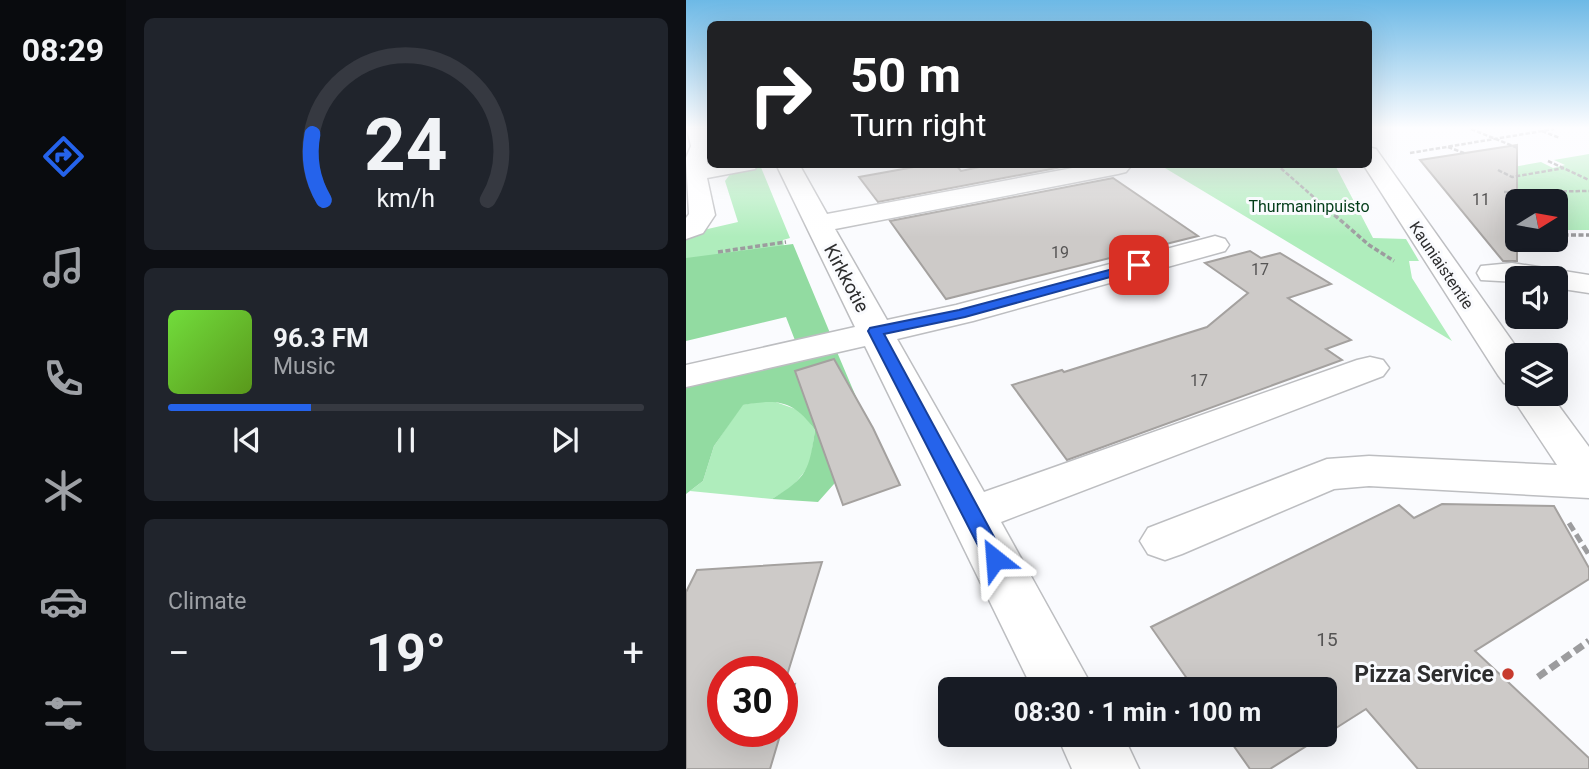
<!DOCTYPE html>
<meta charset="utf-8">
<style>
:root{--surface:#171b24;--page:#20242c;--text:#f1f3f6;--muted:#9ea1a6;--line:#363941;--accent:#2563eb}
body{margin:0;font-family:Roboto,sans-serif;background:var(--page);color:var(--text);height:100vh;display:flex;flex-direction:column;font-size:26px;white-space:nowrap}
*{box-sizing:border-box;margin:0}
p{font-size:23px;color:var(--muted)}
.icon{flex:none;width:38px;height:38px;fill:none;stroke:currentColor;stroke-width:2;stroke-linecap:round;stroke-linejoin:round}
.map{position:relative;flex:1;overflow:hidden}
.drawer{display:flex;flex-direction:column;gap:18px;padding:18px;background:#0d0f14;width:560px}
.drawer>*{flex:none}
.top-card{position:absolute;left:21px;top:21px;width:665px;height:147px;border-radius:10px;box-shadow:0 7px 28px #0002;background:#202124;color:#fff;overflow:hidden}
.needle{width:46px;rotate:79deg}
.buttons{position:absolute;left:819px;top:189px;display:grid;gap:14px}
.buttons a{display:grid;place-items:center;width:63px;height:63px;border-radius:10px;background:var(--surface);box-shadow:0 7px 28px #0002;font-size:35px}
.speed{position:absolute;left:21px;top:656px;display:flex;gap:14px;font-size:35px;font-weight:700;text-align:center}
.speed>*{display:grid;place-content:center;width:91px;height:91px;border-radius:50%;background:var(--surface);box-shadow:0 7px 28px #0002;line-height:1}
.speed .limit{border:10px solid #d22;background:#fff;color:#111}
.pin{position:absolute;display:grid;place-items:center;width:60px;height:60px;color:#fff;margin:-30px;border-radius:14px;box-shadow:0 4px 10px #0006}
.me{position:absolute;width:77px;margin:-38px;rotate:332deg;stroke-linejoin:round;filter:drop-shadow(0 0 5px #0008)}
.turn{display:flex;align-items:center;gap:24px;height:147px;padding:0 28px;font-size:32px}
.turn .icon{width:91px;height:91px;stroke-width:2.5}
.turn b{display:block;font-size:49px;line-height:60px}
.big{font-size:52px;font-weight:700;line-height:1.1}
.drawer .widget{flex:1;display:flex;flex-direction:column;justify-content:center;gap:10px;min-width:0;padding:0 24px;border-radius:10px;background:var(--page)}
.drawer .dial{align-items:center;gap:0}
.dial svg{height:182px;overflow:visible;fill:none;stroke:var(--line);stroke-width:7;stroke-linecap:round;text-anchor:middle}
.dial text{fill:var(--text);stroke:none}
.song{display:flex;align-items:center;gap:21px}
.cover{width:84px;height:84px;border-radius:10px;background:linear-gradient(135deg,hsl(100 70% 55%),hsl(90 70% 35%))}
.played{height:7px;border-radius:4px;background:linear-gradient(90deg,var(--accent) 30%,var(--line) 30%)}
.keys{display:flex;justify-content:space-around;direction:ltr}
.heat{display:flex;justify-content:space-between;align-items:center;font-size:38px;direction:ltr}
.trip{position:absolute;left:252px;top:677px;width:399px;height:70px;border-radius:10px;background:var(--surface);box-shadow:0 7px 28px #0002;font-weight:700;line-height:70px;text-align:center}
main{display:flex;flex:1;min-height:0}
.tabs{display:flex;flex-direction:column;width:126px;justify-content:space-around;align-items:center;background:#090b0e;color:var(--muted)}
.tabs .icon{width:49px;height:49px}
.tabs .active{color:var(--accent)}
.tabs b{font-size:32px;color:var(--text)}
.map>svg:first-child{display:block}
.green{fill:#afedbc}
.forest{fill:#92dba1}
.building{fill:#cdcac8;stroke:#a4a19f;stroke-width:2}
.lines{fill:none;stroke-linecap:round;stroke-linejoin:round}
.minor-casing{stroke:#bdbec1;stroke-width:3}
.path-far3{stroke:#9c9c9e;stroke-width:2.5;stroke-dasharray:4.5 2;stroke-linecap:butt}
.path-far2{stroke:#9c9c9e;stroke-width:3.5;stroke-dasharray:5 2.5;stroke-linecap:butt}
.path-far1{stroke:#9c9c9e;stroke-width:5;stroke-dasharray:9 4.5;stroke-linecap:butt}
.path{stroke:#9c9c9e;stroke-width:7;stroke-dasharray:10 5;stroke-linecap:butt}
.minor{fill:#fff;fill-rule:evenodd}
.route{fill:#2563eb;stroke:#184099;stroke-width:2}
.poi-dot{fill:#c73a2e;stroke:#fafbfe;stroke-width:2.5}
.labels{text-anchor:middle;stroke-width:6;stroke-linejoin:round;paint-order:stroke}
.number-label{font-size:16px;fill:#555454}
.far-park-label{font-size:16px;fill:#023c18;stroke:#fafbfe}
.far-street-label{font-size:16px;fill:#2d2d2e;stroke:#fafbfe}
.street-label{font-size:19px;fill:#2d2d2e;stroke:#fafbfe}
.near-number-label{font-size:19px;fill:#555454}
.near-poi-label{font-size:23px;font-weight:bold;fill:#2d2d2e;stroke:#fafbfe;text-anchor:end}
</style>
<main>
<nav class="tabs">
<b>08:29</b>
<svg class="icon active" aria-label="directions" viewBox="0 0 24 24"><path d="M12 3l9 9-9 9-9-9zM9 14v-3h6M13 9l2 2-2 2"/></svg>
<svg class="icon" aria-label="music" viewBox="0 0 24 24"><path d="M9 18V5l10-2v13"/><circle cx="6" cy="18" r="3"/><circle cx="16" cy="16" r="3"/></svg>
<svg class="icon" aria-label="phone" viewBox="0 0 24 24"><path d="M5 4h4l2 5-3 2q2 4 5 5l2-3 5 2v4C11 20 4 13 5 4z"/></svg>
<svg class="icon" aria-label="climate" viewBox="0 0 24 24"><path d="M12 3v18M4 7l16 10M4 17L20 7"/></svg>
<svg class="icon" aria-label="car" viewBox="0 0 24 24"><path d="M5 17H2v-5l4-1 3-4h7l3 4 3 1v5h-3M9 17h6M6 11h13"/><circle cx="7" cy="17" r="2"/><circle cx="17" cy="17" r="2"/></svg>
<svg class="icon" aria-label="filters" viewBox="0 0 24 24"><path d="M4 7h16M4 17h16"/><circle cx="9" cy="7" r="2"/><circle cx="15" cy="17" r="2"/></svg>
</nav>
<section class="drawer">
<div class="widget dial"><svg viewBox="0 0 100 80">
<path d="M14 69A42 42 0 1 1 86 69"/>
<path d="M14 69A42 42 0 0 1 9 40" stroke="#2563eb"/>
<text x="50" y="56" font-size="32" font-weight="700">24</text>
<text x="50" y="72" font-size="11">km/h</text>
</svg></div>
<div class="widget">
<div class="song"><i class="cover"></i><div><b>96.3 FM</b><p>Music</p></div></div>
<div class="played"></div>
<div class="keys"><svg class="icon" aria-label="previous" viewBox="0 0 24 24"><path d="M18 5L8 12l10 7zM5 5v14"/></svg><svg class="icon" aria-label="pause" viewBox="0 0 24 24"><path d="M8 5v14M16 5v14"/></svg><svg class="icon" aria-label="next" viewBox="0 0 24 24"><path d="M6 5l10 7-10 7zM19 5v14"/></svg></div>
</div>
<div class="widget"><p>Climate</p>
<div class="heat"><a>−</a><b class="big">19°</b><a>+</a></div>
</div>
</section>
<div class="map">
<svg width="903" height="769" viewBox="0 0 903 769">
<rect width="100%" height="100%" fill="#fafbfe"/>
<g class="green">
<path d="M903 154V230H870V201H831V205L819 193 816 169 855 162 867 168 879 165 868 160Z"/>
<path d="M65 165H74L104 238 97 240 99 254 0 263V234L52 222 39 181 45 173Z"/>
<path d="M474 165H649L687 238 720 239 733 261H723L726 278 766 341Z"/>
<path d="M84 400 115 411 129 430 124 465 106 487 86 499 4 491 17 481 28 446 56 405Z"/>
</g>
<g class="forest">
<path d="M107 244 144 333 110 343 100 317 0 341V258Z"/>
<path d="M148 345 188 439 132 502 86 499C122 477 123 470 129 430 107 400 92 399 57 405L28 446 17 481 0 494V382Z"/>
</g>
<g class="building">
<path d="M831 145V261H817L734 160Z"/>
<path d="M245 164H269L275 171 308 164 386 165 192 202 173 177Z"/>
<path d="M427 178 512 236 260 299 204 221Z"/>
<path d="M564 251 575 258 594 253 645 284 602 298 665 340 640 349 656 360 381 460 326 385 376 370 378 372 521 327 562 293 519 263Z"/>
<path d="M148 359 187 428 214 485 157 505 109 371Z"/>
<path d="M756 504 868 506 903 568V579L789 651 903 758V769H732L680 709 639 735V690H509L465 627 713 505 728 518Z"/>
<path d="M136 562 98 685 109 684 96 726V672H37V732H95L84 769H0V592L11 570Z"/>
<path d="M540 735H638L584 769H564Z"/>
</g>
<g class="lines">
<g class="minor-casing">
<g id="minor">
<path d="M1 129H21L24 153 21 164H72L69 169 21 178 29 215 17 233 0 239V218L3 214 0 158 5 146Z"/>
<path d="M682 147 690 149 836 355H831V394H864L903 447V498L683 486 648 489 496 554 479 560 462 554 454 541 462 528 641 459 683 456 871 465 824 394 830 386 818 383 812 375 677 164H682Z"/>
<path d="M90 164H113L141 214 408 164H442L444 167 440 172 432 174 149 229 201 320 270 305 529 236 539 239 543 245 539 251 287 321 211 339 298 492 671 360 684 357 697 360 703 368 697 376 315 522 408 690H347L179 346 0 387V365L169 327Z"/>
<path d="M826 263 903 275V293L870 288V278H831V282L795 280 791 273 795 266Z"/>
<path d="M371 735H437L453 769H386Z"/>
</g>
</g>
<g class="path-far3">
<path d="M785 129 832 148"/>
<path d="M856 131 874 138"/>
<path d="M762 147 778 153"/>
<path d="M724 153 868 129"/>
<path d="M862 161 903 180"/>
<path d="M590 164 639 207"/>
<path d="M812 170 826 177 878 168"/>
<path d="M818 192 903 191"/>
</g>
<g class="path-far2">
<path d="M637 205 683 245 708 261"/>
<path d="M870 235H903"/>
<path d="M32 252 100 242"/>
</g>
<path class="path-far1" d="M883 523 903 555"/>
<path class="path" d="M852 677 903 641"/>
<use href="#minor" class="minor"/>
</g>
<linearGradient id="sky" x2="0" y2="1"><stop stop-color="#6db9e6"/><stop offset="0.54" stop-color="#fdfdff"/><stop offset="1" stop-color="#fdfdff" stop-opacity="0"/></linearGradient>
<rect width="903" height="237" fill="url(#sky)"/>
<path class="route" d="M453 262 457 263V268L279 317 198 334 320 559 317 565 309 567 302 565 182 331 184 328 273 310Z"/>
<circle class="poi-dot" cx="822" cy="674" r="7"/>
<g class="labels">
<g class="number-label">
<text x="795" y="205">11</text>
<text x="374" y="258">19</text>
<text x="574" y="275">17</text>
<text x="513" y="386">17</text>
</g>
<g class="far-park-label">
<text x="623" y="212">Thurmaninpuisto</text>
</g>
<g class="far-street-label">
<text transform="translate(756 265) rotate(56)" y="6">Kauniaistentie</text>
</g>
<g class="street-label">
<text transform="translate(161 278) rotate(62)" y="7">Kirkkotie</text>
</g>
<g class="near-number-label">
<text x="641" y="646">15</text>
</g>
<g class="near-poi-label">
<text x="808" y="682">Pizza Service</text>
</g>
</g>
</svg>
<div class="buttons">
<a><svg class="needle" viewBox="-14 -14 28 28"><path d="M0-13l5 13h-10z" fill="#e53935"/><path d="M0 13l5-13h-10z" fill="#9ea1a6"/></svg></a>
<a><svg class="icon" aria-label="sound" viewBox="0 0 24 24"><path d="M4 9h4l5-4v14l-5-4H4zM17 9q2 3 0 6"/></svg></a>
<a><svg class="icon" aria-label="layers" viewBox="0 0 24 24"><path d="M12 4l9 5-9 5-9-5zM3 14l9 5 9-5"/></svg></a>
</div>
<div class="speed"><div class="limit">30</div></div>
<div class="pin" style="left:453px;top:265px;background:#d93025"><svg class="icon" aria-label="arrive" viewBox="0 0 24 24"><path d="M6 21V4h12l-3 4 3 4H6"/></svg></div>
<svg class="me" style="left:309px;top:559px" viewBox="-20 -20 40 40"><path d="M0-17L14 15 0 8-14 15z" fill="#2563eb" stroke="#fff" stroke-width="4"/></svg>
<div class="trip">08:30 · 1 min · 100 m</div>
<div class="top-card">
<div class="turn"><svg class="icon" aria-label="right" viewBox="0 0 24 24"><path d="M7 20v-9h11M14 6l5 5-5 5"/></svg><div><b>50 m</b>Turn right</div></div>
</div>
</div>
</main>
